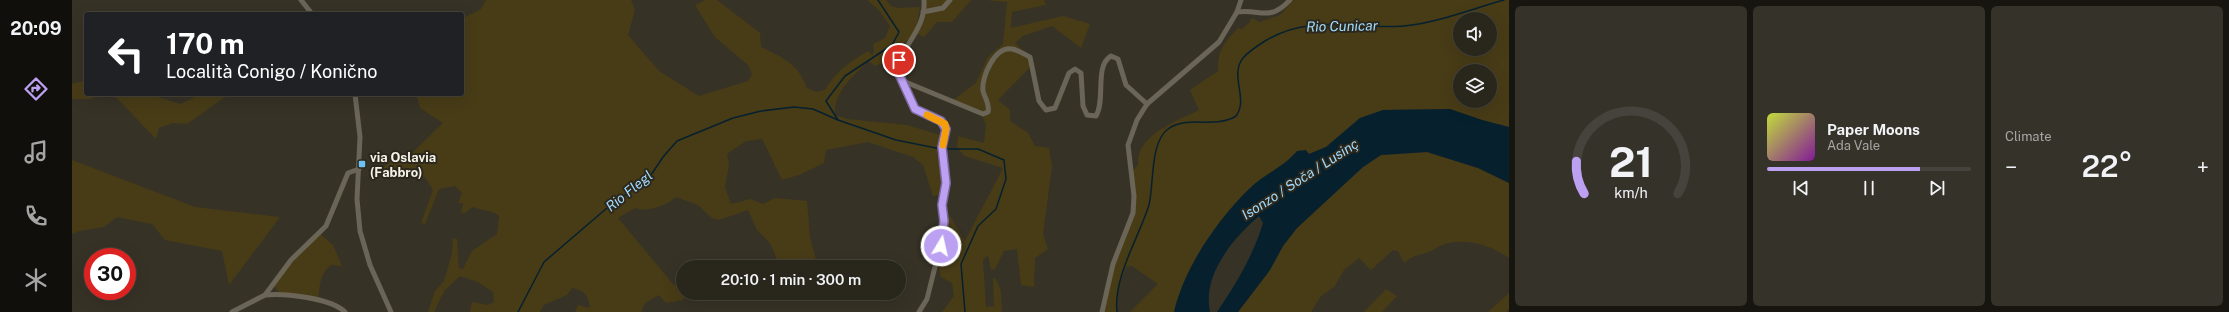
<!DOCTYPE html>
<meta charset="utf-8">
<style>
:root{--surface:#29261c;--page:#353229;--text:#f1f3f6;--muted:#a5a5a3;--line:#45433b;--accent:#bca0f2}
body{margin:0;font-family:"Public Sans",sans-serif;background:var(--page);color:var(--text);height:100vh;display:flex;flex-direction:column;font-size:15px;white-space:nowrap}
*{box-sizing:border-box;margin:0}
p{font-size:13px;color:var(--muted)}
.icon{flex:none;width:22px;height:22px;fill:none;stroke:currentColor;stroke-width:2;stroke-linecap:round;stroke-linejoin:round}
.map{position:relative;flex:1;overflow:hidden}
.drawer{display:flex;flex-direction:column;gap:6px;padding:6px;background:#17150f;width:720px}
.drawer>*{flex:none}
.guide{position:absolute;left:12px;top:12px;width:380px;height:84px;border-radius:4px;box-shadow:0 4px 16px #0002,0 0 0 1px var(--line);background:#202124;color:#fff;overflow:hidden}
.buttons{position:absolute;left:1381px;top:12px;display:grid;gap:8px}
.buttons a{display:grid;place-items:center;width:44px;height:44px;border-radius:50%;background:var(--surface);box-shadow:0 4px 16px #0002,0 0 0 1px var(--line);font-size:20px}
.speed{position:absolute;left:12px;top:248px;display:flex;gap:8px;font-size:20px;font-weight:700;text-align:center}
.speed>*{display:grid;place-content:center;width:52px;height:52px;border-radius:50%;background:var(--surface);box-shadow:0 4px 16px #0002,0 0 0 1px var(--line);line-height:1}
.speed .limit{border:6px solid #d22;background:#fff;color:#111}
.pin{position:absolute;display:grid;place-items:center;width:34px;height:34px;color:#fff;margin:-17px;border:2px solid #fff;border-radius:50%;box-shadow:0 1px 4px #0007}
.me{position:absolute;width:44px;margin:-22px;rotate:9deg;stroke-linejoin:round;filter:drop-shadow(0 0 3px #0008)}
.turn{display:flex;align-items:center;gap:14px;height:84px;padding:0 16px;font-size:18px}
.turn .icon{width:52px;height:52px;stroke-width:2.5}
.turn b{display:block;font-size:28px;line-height:34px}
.big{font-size:30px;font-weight:600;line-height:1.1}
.drawer .widget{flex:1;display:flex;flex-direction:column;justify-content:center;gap:6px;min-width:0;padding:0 14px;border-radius:6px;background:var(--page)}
.drawer .dial{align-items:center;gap:0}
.dial svg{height:104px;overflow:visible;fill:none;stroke:var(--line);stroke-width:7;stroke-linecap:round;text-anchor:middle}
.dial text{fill:var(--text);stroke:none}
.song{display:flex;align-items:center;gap:12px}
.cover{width:48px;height:48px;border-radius:6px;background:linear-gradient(135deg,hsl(70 70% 55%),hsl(290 70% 35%))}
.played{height:4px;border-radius:2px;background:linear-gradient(90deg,var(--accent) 75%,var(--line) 75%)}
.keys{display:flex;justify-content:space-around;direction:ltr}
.heat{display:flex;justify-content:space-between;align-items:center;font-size:22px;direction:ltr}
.drawer .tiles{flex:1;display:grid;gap:6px;grid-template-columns:repeat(3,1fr)}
.trip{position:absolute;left:604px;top:260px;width:230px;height:40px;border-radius:20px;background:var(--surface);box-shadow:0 4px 16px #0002,0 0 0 1px var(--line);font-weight:600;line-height:40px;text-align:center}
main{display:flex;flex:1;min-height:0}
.menu{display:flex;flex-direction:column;width:72px;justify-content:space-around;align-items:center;background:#100f0b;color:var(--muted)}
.menu .icon{width:28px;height:28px}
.menu .current{color:var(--accent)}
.menu b{font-size:18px;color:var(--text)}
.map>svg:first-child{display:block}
.green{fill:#483c17;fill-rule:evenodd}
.water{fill:#06202e}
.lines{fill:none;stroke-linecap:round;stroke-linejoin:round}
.stream{stroke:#06202e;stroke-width:1.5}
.minor{stroke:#6a6557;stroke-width:5}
.route-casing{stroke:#7a689d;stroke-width:10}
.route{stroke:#bca0f2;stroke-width:7}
.slow{stroke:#f59e0b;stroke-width:7}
.poi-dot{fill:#6ec2f3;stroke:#2d281c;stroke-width:1.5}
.labels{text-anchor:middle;stroke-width:4;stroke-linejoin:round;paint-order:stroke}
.poi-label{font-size:13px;font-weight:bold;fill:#f6f3eb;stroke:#2d281c;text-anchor:start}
.water-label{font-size:14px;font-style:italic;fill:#9fdafe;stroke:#2d281c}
</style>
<main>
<nav class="menu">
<b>20:09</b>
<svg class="icon current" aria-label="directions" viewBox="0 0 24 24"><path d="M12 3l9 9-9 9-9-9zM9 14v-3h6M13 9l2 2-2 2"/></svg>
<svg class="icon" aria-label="music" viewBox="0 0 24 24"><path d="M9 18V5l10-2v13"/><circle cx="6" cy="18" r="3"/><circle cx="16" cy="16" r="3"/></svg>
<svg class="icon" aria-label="phone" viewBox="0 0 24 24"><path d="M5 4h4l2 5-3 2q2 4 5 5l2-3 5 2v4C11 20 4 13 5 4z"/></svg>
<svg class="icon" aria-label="climate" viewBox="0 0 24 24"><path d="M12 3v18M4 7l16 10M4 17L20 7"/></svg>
</nav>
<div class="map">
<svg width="1437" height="312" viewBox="0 0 1437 312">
<rect width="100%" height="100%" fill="#373226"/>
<g class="green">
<path d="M414 0H559L563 10 556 35 587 71 627 96 676 81 680 74 676 65 643 37 623 5 633 0H645L688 33 689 47C712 59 725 62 735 88L744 92 753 90C763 72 779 61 796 51L800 55 802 51 801 44 813 38 818 26 806 9 795 0H814L819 6 827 8 848 7 845 25 839 38 826 47 811 62 803 66 796 61C781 77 761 92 763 115L775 119 835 125 868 135 865 153 870 178 867 195 861 196 851 165 841 157 796 142 754 150 752 163 727 175 710 180 690 139 674 141 655 154 657 165 653 187 659 204 678 199 691 204 703 198 735 201 738 238 746 267H700L705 259 698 243 685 230 676 210 647 220 640 218 626 205 604 197C596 205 574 213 563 208L546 218 600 283 615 294 611 300 594 303 587 295 573 303 569 312H503L506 305 518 308C517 296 512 290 500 288L495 295 472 305 468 312H398L400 302 416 305 422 302 421 292 406 282 388 276 372 291 362 312H356L363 291 372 281 380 254 381 238 385 239 387 268 391 269 400 251 425 234 427 216 423 213 400 207 392 214 389 212 391 203H386L390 193 383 186 367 189 353 224 349 223 361 190 353 177 310 169 316 163 339 154 371 123 348 108 345 96 348 94H390V19L409 9Z"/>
<path d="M852 0H899L880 22H865L852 37 845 34Z"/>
<path d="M914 0H972L974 5 940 12 939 28 991 16 1018 24 1009 48 980 26 951 36 943 43 958 57 960 65 926 100 938 110V121L956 133 963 146 977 148 980 166 971 234 976 249 963 258 962 287 949 285 945 249 932 251 923 269 919 270 916 255 911 260 914 307 922 306 921 278 924 279 929 291 930 312H870L882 296 880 283 869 277 866 265 875 241 872 206 893 241 931 168 892 156 885 147 886 136 912 143 914 125 910 114 880 101 904 83 916 57 931 44 935 2Z"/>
<path d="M1222 0H1437V127L1410 120 1378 109 1311 110 1288 118 1254 147 1237 154 1225 151C1212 167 1192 175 1177 189 1142 223 1126 261 1104 303L1102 312H1058L1086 284 1060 266 1054 267C1048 282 1044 296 1045 312H1030L1032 297 1061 213 1060 172 1066 165C1064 135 1103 122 1127 110L1118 90 1146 71C1145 51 1152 43 1166 28L1170 29 1177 23 1180 18 1188 22 1208 15ZM1388 19H1418V49H1388ZM1388 71H1418V101H1388Z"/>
<path d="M14 80V94H28L19 99H0V84Z"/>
<path d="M41 94H76L108 104 130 94H157L115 124 101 123 87 128 84 139Z"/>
<path d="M1355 152 1406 168 1437 183V258C1419 245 1392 237 1370 245 1366 246 1363 250 1359 251 1347 256 1344 253 1332 263L1326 251 1321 250 1299 270 1287 258 1272 270 1262 287 1249 296 1239 312H1166L1198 270 1211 246 1225 228 1291 167 1309 155Z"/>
<path d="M0 160 123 207 208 217 157 285 150 251 93 240 80 224 45 217 32 227 7 231 0 234Z"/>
<path d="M247 233 261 245 270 266 259 265C247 275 248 286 246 301L207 293 201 284Z"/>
<path d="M1314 289 1325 296 1310 312H1292Z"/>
<path d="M1437 293V309L1434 312H1416Z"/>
</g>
<path class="water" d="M1378 109 1410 120 1437 127V183L1406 168 1355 152 1309 155 1291 167 1225 228 1211 246 1198 270 1166 312H1145C1164 284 1181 256 1191 223L1187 216C1161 238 1130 275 1138 312H1102C1112 268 1145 220 1177 189 1192 174 1212 167 1225 151L1234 150 1237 154 1254 147 1288 118 1311 110Z"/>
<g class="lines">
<g class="stream">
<path d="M806 0 827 32 820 45 773 76 754 101 766 120 824 140 869 149"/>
<path d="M873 149H906L932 160 934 179 924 209 906 226 889 264 893 312"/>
<path d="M446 312 472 262 535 208 577 178 591 157 605 141 661 118 689 111 722 107 741 109 766 120"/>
<path d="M1045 312C1041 278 1067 237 1077 205 1082 184 1078 142 1096 129 1115 115 1144 129 1164 116 1177 99 1157 76 1171 58 1177 51 1185 46 1193 41 1239 13 1282 30 1332 26 1365 23 1399 9 1432 0"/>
</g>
<g class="minor">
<path d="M229 0 240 14"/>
<path d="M851 12 871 8 878 0"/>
<path d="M1165 12 1169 0"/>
<path d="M831 81 911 114 916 112C918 103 913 99 911 91 909 77 923 46 940 49 946 50 952 54 958 57L967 101 974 110 983 108 997 73 1003 69 1009 73 1011 106 1015 115 1024 116C1034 99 1022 66 1039 56L1046 59 1054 85 1075 104"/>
<path d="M283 94 288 137 285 199 288 231 298 265 319 312"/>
<path d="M193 295C212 293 259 298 273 312"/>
<path d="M160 312 193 295 219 260 254 226 276 173 287 169"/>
<path d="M847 312 855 299 871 235 872 221 870 205 874 183 870 147 874 129 869 121 843 109 825 67C832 44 854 28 852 0"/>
<path d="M1030 312 1041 264 1061 213 1062 196 1056 145 1065 120 1075 104 1147 42 1165 12C1190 9 1197 22 1218 0"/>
</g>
</g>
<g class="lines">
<g class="route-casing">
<path id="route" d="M827 60 825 67 826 72 843 109 869 121 874 129 870 147 874 183 870 205 872 221 869 246"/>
</g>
<use href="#route" class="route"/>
<path class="slow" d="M855 115 873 124 874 129 871 145"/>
</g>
<rect class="poi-dot" x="286" y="160" width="8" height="8" rx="2"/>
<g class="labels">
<g class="poi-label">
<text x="298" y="162">via Oslavia<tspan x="298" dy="15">(Fabbro)</tspan></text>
</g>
<g class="water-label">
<text transform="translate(1270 26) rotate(-1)" y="5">Rio Cunicar</text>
<text transform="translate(1228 179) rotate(-33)" y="5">Isonzo / Soča / Lusinç</text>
<text transform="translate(557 191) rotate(-39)" y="5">Rio Flegl</text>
</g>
</g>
</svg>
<div class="buttons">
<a><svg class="icon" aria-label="sound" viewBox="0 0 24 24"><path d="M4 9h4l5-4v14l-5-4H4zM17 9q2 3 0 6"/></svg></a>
<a><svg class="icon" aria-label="layers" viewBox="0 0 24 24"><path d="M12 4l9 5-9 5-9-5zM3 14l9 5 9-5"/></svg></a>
</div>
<div class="speed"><div class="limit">30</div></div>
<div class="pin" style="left:827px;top:60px;background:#d93025"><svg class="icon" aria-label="arrive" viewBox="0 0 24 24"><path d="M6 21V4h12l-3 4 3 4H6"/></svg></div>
<svg class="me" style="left:869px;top:246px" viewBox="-20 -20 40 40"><circle r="17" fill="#bca0f2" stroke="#fff" stroke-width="3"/><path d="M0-11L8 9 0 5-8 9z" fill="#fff"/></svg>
<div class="trip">20:10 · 1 min · 300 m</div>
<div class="guide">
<div class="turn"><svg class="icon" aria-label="left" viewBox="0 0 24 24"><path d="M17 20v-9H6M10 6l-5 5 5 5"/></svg><div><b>170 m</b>Località Conigo / Konično</div></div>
</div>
</div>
<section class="drawer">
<div class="tiles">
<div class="widget dial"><svg viewBox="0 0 100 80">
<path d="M14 69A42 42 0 1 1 86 69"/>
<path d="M14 69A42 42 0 0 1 8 44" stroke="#bca0f2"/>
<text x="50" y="56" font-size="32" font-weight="700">21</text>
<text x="50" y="72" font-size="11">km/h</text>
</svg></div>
<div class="widget">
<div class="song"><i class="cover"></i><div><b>Paper Moons</b><p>Ada Vale</p></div></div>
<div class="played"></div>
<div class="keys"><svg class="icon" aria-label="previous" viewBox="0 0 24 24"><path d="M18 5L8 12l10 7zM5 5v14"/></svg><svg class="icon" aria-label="pause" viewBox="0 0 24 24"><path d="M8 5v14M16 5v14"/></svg><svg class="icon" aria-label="next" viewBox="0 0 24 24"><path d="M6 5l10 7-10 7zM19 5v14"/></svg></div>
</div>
<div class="widget"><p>Climate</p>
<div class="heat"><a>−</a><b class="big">22°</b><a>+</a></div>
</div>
</div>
</section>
</main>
